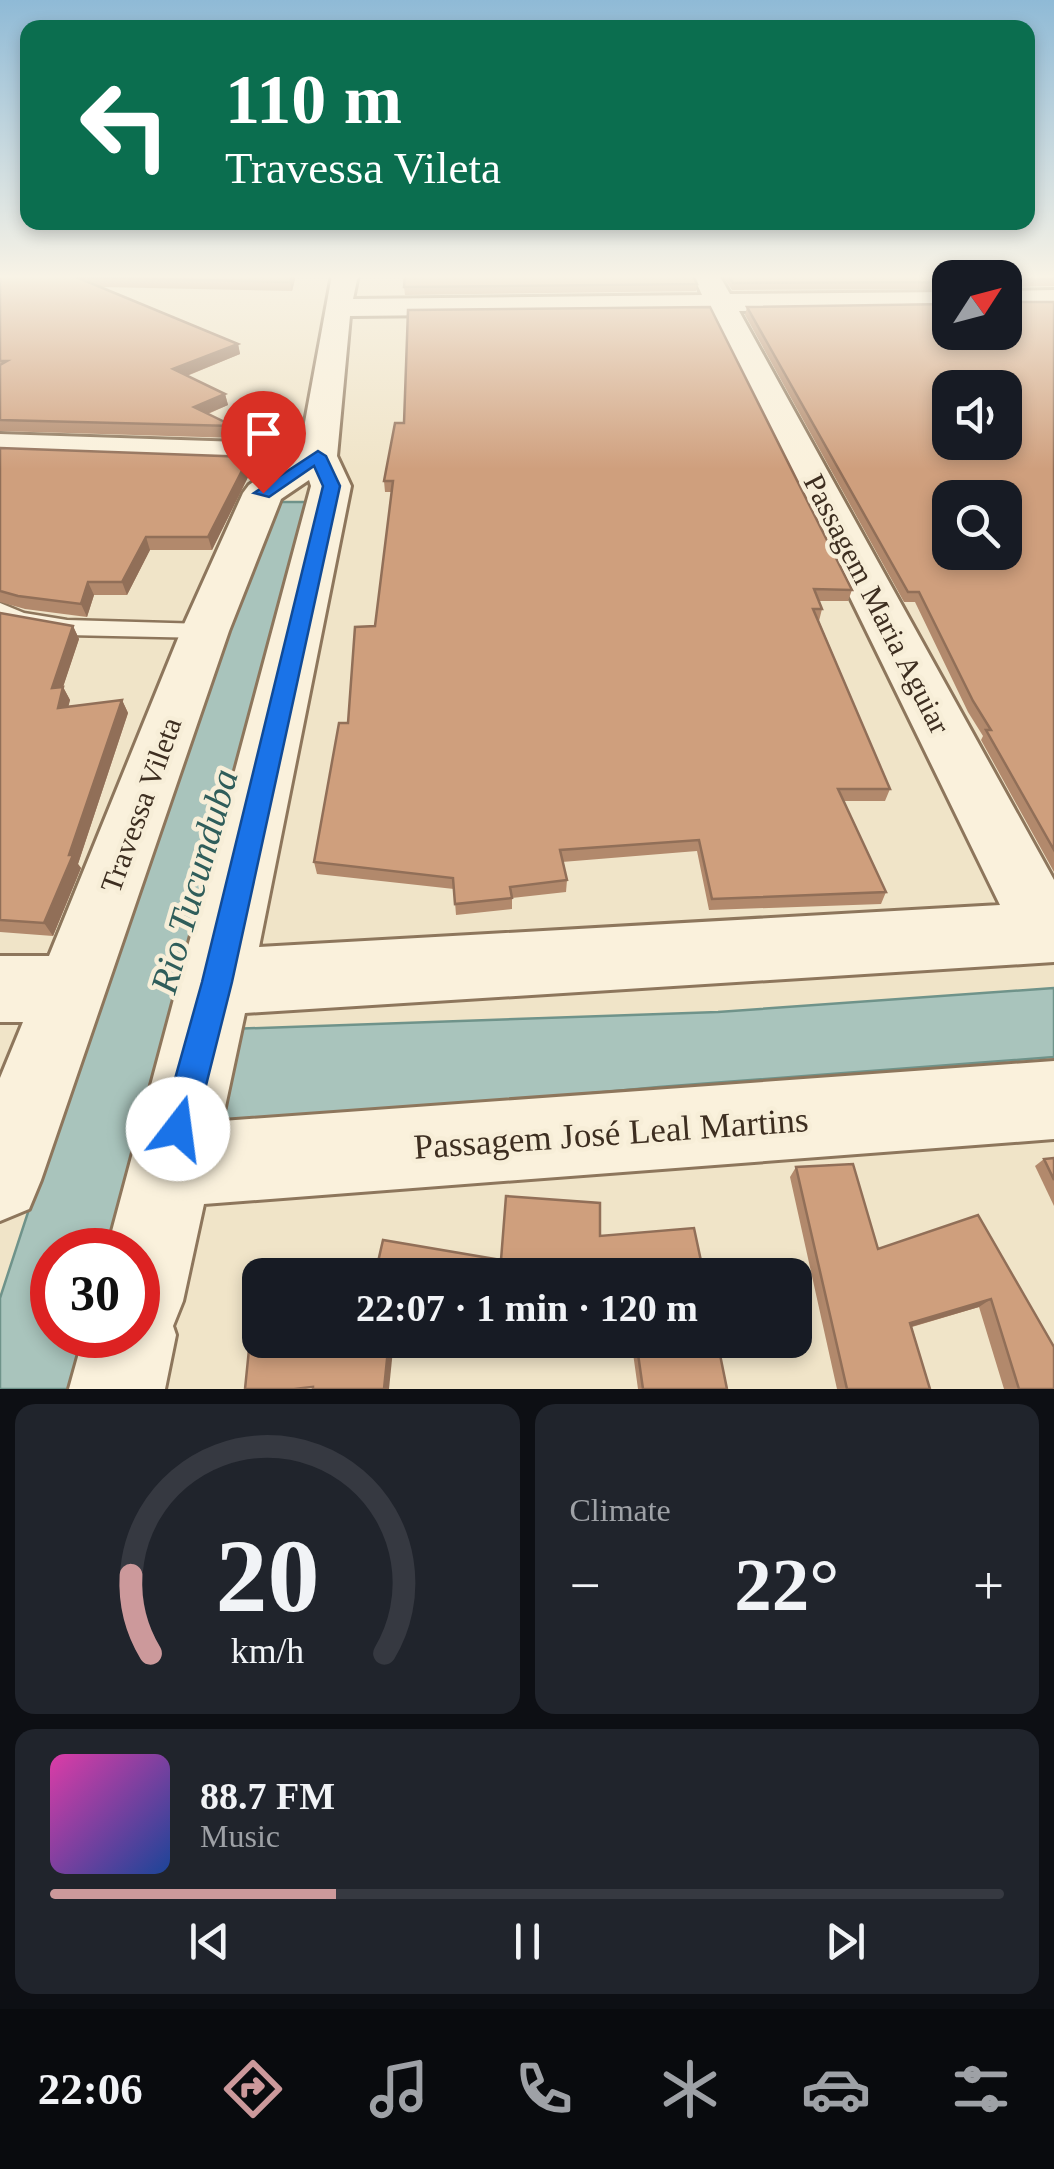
<!DOCTYPE html>
<meta charset="utf-8">
<style>
:root{--surface:#171b24;--page:#20242c;--text:#f1f3f6;--muted:#9ea1a6;--line:#363941;--accent:#cc999b}
body{margin:0;font-family:"Times New Roman",serif;background:var(--page);color:var(--text);height:100vh;display:flex;flex-direction:column;font-size:38px;white-space:nowrap}
*{box-sizing:border-box;margin:0}
p{font-size:32px;color:var(--muted)}
.icon{flex:none;width:55px;height:55px;fill:none;stroke:currentColor;stroke-width:2;stroke-linecap:round;stroke-linejoin:round}
.map{position:relative;height:1389px;overflow:hidden}
.panel{display:flex;flex-direction:column;gap:15px;padding:15px;background:#0d0f14;flex:1}
.panel>*{flex:none}
.hud{position:absolute;left:20px;top:20px;width:1015px;height:210px;border-radius:20px;box-shadow:0 5px 15px #0003;background:#0b6e4f;color:#fff;overflow:hidden}
.needle{width:65px;rotate:54deg}
.tools{position:absolute;left:932px;top:260px;display:grid;gap:20px}
.tools a{display:grid;place-items:center;width:90px;height:90px;border-radius:20px;background:var(--surface);box-shadow:0 5px 15px #0003;font-size:50px}
.speed{position:absolute;left:30px;top:1228px;display:flex;gap:20px;font-size:50px;font-weight:700;text-align:center}
.speed>*{display:grid;place-content:center;width:130px;height:130px;border-radius:50%;background:var(--surface);box-shadow:0 5px 15px #0003;line-height:1}
.speed .limit{border:15px solid #d22;background:#fff;color:#111}
.pin{position:absolute;display:grid;place-items:center;width:85px;height:85px;color:#fff;margin:-102px -42px;border-radius:50% 50% 50% 0;rotate:-45deg;box-shadow:0 0 10px #0007}
.pin .icon{rotate:45deg}
.me{position:absolute;width:110px;margin:-55px;rotate:15deg;stroke-linejoin:round;filter:drop-shadow(0 0 8px #0008)}
.turn{display:flex;align-items:center;gap:35px;height:210px;padding:0 40px;font-size:45px}
.turn .icon{width:130px;height:130px;stroke-width:2.5}
.turn b{display:block;font-size:70px;line-height:85px}
.big{font-size:75px;font-weight:600;line-height:1.1}
.panel .widget{flex:1;display:flex;flex-direction:column;justify-content:center;gap:15px;min-width:0;padding:0 35px;border-radius:20px;background:var(--page)}
.panel .dial{align-items:center;gap:0}
.dial svg{height:260px;overflow:visible;fill:none;stroke:var(--line);stroke-width:7;stroke-linecap:round;text-anchor:middle}
.dial text{fill:var(--text);stroke:none}
.song{display:flex;align-items:center;gap:30px}
.cover{width:120px;height:120px;border-radius:15px;background:linear-gradient(135deg,hsl(320 70% 55%),hsl(220 70% 35%))}
.played{height:10px;border-radius:5px;background:linear-gradient(90deg,var(--accent) 30%,var(--line) 30%)}
.keys{display:flex;justify-content:space-around;direction:ltr}
.heat{display:flex;justify-content:space-between;align-items:center;font-size:55px;direction:ltr}
.panel .tiles{flex:1;display:grid;gap:15px;grid-template-columns:1fr 1fr}
.widget:last-child{grid-column:span 2}
.trip{position:absolute;left:242px;top:1258px;width:570px;height:100px;border-radius:20px;background:var(--surface);box-shadow:0 5px 15px #0003;font-weight:600;line-height:100px;text-align:center}
.tabs{display:flex;height:160px;justify-content:space-around;align-items:center;background:#090b0e;color:var(--muted)}
.tabs .icon{width:70px;height:70px}
.tabs .current{color:var(--accent)}
.tabs b{font-size:45px;color:var(--text)}
.map>svg:first-child{display:block}
.water{fill:#a9c4bc;stroke:#6f938a;stroke-width:2.5}
.lines{fill:none;stroke-linecap:round;stroke-linejoin:round}
.lane-casing{stroke:#8d765c;stroke-width:5}
.street-casing{stroke:#8d765c;stroke-width:6}
.lane{fill:#faf1dc;fill-rule:evenodd}
.street{fill:#faf1dc;fill-rule:evenodd}
.wall{fill:#b2896c}
.shaded-wall{fill:#916f58}
.building{fill:#cf9f7d;stroke:#916f58;stroke-width:2.5;fill-rule:evenodd}
.route{fill:#1a73e8;stroke:#114b97;stroke-width:2.5}
.labels{text-anchor:middle;stroke-width:9;stroke-linejoin:round;paint-order:stroke}
.street-label{font-size:30px;fill:#3d2e20;stroke:#f7eed8}
.near-street-label{font-size:35px;fill:#3d2e20;stroke:#f7eed8}
.near-water-label{font-size:38px;font-style:italic;fill:#2f5d5a;stroke:#f7eed8}
</style>
<div class="map">
<svg width="1054" height="1389" viewBox="0 0 1054 1389">
<rect width="100%" height="100%" fill="#f0e4c8"/>
<g class="water">
<path d="M275 502H309L120 1250H52V1335H98L84 1389H0V1298L69 1087Z"/>
<path d="M1054 988V1057L659 1087 212 1128 229 1029 718 1012Z"/>
</g>
<g class="lines">
<g class="lane-casing">
<path id="lane" d="M0 603 24 613 67 620 205 624 217 631 205 638 67 635 8 623 0 619Z"/>
</g>
<g class="street-casing">
<g id="street">
<path d="M332 275H358L353 299 702 295 693 275H719L730 294 950 292V308L739 311 1054 880V962L245 1013 222 1121 1054 1061V1139L204 1204 183 1301 173 1326 176 1335 165 1389H69L84 1335H138V1250H107L311 486 309 480 281 499 229 631 41 1180 29 1209 0 1221V1078L23 1022H0V956H49L181 631 243 493 249 485 277 466 0 456V434L301 444ZM711 312 1000 905 259 947 351 486 337 456 350 316Z"/>
<path d="M1054 290V306L1005 307V291Z"/>
</g>
</g>
<use href="#lane" class="lane"/>
<use href="#street" class="street"/>
</g>
<g class="wall">
<path d="M0 275H296L292 291 101 287 238 344 240 354 187 376 225 394 228 405 208 414 233 426 236 438 0 431Z"/>
<path d="M722 275H1054V286L1005 287 950 278V289L732 290Z"/>
<path d="M697 284 696 291 405 295 404 287Z"/>
<path d="M1005 302H1054V872L981 740 983 736 968 712 915 602H904L745 315 747 307Z"/>
<path d="M395 423 852 590 848 601H819L822 609 819 621 890 789 885 801H843L886 892 881 904 709 910 697 851 562 862 567 880 566 892 512 898V909L456 915 454 889 317 874 314 862 375 626 392 492H385L384 481Z"/>
<path d="M0 448 252 469 212 550H150L127 595H94L87 617 25 609 0 602Z"/>
<path d="M0 613 73 626 79 639 63 687 70 700 68 706 122 700 128 713 78 864 81 868 53 936 0 932Z"/>
<path d="M1054 1158V1206L1035 1166 1044 1159Z"/>
<path d="M796 1167 878 1249 978 1215 1054 1389H1004L979 1307 912 1327 930 1389H837L790 1177Z"/>
<path d="M576 1340H717L727 1389H638L632 1346Z"/>
</g>
<g class="shaded-wall">
<path d="M292 275H296L292 291 290 282Z"/>
<path d="M238 344 240 354 176 380 173 369Z"/>
<path d="M225 394 228 405 197 418 194 407Z"/>
<path d="M249 457 252 469 212 550 208 537Z"/>
<path d="M146 537 150 550 127 595 122 582Z"/>
<path d="M88 582 94 595 87 617 81 604Z"/>
<path d="M73 626 79 639 63 687 70 700 65 721 58 708 52 688Z"/>
<path d="M122 700 128 713 78 864 81 868 53 936 44 923Z"/>
<path d="M991 1299 979 1307 900 1330 910 1323Z"/>
<path d="M389 1340H394L389 1389H384Z"/>
</g>
<g class="building">
<path d="M0 275H292L290 282 76 277 238 344 173 369 225 394 194 407 233 426 0 420V365L7 361H0Z"/>
<path d="M405 275H693L697 284 404 287Z"/>
<path d="M728 275H1054V279L1008 280 1005 282V278H950V282L733 283Z"/>
<path d="M1005 298V302H1054V850L986 730H991L973 701 919 592H908L747 307 950 304V332H1005ZM950 388H1005V442H950ZM950 498H1005V552H950Z"/>
<path d="M710 307 852 590 814 589 822 609H813L890 789H838L886 892 712 899 699 840 560 850 567 880 510 887 512 898 455 904 453 878 314 862 339 723H348L355 627 375 626 393 481H384L395 423H404L408 310Z"/>
<path d="M0 448 249 457 208 537H146L122 582H88L81 604 18 596 0 591Z"/>
<path d="M0 613 73 626 52 688 63 687 58 708 122 700 69 855H73L44 923 0 920Z"/>
<path d="M1054 1158V1180L1044 1159Z"/>
<path d="M853 1164 878 1249 978 1215 1054 1347V1389H1019L991 1299 910 1323 930 1389H847L796 1167Z"/>
<path d="M506 1196 600 1203V1236L694 1228 704 1275H375L383 1240 501 1260Z"/>
<path d="M260 1289V1340H389L384 1389H313V1387L294 1389H245L255 1290Z"/>
<path d="M636 1340H717L727 1389H643Z"/>
</g>
<linearGradient id="sky" x2="0" y2="1"><stop stop-color="#8fbad6"/><stop offset="0.59" stop-color="#f8f3e6"/><stop offset="1" stop-color="#f8f3e6" stop-opacity="0"/></linearGradient>
<rect width="1054" height="469" fill="url(#sky)"/>
<path class="route" d="M318 451 326 456 340 486 232 982 195 1129 190 1141 178 1146 166 1141 161 1129 202 982 323 486 314 466 269 497 254 493Z"/>
<g class="labels">
<g class="street-label">
<text transform="translate(877 604) rotate(63)" y="10">Passagem Maria Aguiar</text>
<text transform="translate(141 805) rotate(-70)" y="10">Travessa Vileta</text>
</g>
<g class="near-street-label">
<text transform="translate(611 1133) rotate(-4)" y="12">Passagem José Leal Martins</text>
</g>
<g class="near-water-label">
<text transform="translate(194 881) rotate(-74)" y="13">Rio Tucunduba</text>
</g>
</g>
</svg>
<div class="tools">
<a><svg class="needle" viewBox="-14 -14 28 28"><path d="M0-13l5 13h-10z" fill="#e53935"/><path d="M0 13l5-13h-10z" fill="#9ea1a6"/></svg></a>
<a><svg class="icon" aria-label="sound" viewBox="0 0 24 24"><path d="M4 9h4l5-4v14l-5-4H4zM17 9q2 3 0 6"/></svg></a>
<a><svg class="icon" aria-label="search" viewBox="0 0 24 24"><circle cx="10" cy="10" r="6"/><path d="M15 15l6 6"/></svg></a>
</div>
<div class="speed"><div class="limit">30</div></div>
<div class="pin" style="left:263px;top:493px;background:#d93025"><svg class="icon" aria-label="arrive" viewBox="0 0 24 24"><path d="M6 21V4h12l-3 4 3 4H6"/></svg></div>
<svg class="me" style="left:178px;top:1129px" viewBox="-20 -20 40 40"><circle r="19" fill="#fff"/><path d="M0-13L10 11 0 6-10 11z" fill="#1a73e8"/></svg>
<div class="trip">22:07 · 1 min · 120 m</div>
<div class="hud">
<div class="turn"><svg class="icon" aria-label="left" viewBox="0 0 24 24"><path d="M17 20v-9H6M10 6l-5 5 5 5"/></svg><div><b>110 m</b>Travessa Vileta</div></div>
</div>
</div>
<section class="panel">
<div class="tiles">
<div class="widget dial"><svg viewBox="0 0 100 80">
<path d="M14 69A42 42 0 1 1 86 69"/>
<path d="M14 69A42 42 0 0 1 8 45" stroke="#cc999b"/>
<text x="50" y="56" font-size="32" font-weight="700">20</text>
<text x="50" y="72" font-size="11">km/h</text>
</svg></div>
<div class="widget"><p>Climate</p>
<div class="heat"><a>−</a><b class="big">22°</b><a>+</a></div>
</div>
<div class="widget">
<div class="song"><i class="cover"></i><div><b>88.7 FM</b><p>Music</p></div></div>
<div class="played"></div>
<div class="keys"><svg class="icon" aria-label="previous" viewBox="0 0 24 24"><path d="M18 5L8 12l10 7zM5 5v14"/></svg><svg class="icon" aria-label="pause" viewBox="0 0 24 24"><path d="M8 5v14M16 5v14"/></svg><svg class="icon" aria-label="next" viewBox="0 0 24 24"><path d="M6 5l10 7-10 7zM19 5v14"/></svg></div>
</div>
</div>
</section>
<nav class="tabs">
<b>22:06</b>
<svg class="icon current" aria-label="directions" viewBox="0 0 24 24"><path d="M12 3l9 9-9 9-9-9zM9 14v-3h6M13 9l2 2-2 2"/></svg>
<svg class="icon" aria-label="music" viewBox="0 0 24 24"><path d="M9 18V5l10-2v13"/><circle cx="6" cy="18" r="3"/><circle cx="16" cy="16" r="3"/></svg>
<svg class="icon" aria-label="phone" viewBox="0 0 24 24"><path d="M5 4h4l2 5-3 2q2 4 5 5l2-3 5 2v4C11 20 4 13 5 4z"/></svg>
<svg class="icon" aria-label="climate" viewBox="0 0 24 24"><path d="M12 3v18M4 7l16 10M4 17L20 7"/></svg>
<svg class="icon" aria-label="car" viewBox="0 0 24 24"><path d="M5 17H2v-5l4-1 3-4h7l3 4 3 1v5h-3M9 17h6M6 11h13"/><circle cx="7" cy="17" r="2"/><circle cx="17" cy="17" r="2"/></svg>
<svg class="icon" aria-label="filters" viewBox="0 0 24 24"><path d="M4 7h16M4 17h16"/><circle cx="9" cy="7" r="2"/><circle cx="15" cy="17" r="2"/></svg>
</nav>
